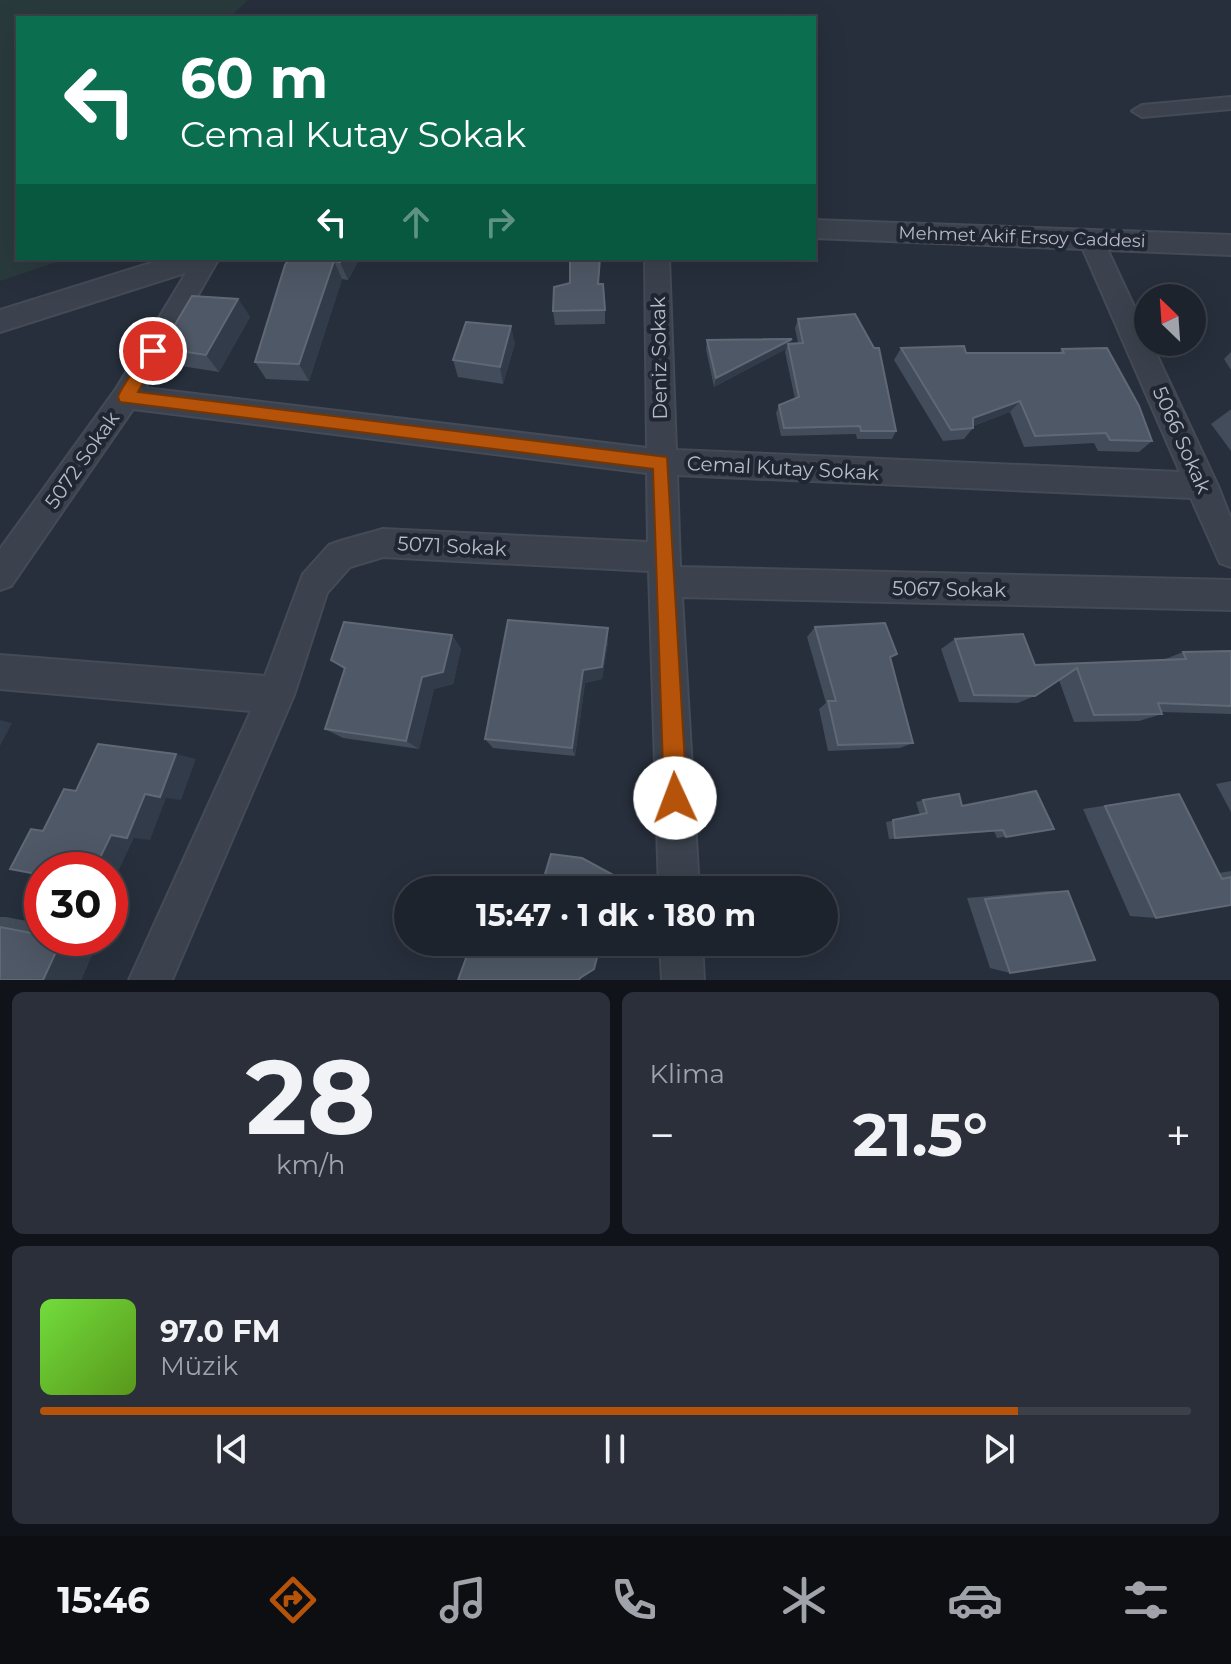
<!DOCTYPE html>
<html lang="tr">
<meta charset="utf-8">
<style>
:root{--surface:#1d232d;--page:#2a2f39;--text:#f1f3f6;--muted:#a0a4aa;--line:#3b4049;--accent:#b45309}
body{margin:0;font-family:Montserrat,sans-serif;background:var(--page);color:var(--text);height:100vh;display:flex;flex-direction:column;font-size:30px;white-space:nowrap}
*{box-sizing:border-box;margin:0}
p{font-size:26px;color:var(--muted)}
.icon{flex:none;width:44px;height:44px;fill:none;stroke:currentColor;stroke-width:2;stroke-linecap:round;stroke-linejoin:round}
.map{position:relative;height:980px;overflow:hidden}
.drawer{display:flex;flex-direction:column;gap:12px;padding:12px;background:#101319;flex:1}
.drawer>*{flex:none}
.hud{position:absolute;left:16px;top:16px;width:800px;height:244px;border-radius:0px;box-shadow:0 8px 32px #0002,0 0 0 2px var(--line);background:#0b6e4f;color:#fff;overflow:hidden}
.needle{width:52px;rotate:335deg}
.tools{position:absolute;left:1134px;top:284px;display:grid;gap:16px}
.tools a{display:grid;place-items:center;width:72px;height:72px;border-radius:50%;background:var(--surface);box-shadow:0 8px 32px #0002,0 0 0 2px var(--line);font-size:40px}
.speed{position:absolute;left:24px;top:852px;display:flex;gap:16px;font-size:40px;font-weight:700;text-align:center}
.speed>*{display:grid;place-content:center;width:104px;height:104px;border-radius:50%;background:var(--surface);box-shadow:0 8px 32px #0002,0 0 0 2px var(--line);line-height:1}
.speed .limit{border:12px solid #d22;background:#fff;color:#111}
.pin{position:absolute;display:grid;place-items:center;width:68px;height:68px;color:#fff;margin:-34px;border:4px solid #fff;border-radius:50%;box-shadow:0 2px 8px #0007}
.me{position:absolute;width:88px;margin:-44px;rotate:358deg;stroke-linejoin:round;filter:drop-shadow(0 0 6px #0008)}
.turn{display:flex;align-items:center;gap:28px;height:168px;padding:0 32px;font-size:36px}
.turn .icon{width:104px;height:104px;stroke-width:2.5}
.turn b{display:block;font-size:56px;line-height:68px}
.lanes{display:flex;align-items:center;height:76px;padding:0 32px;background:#0003;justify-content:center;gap:40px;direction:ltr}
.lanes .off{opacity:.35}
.big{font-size:60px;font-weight:700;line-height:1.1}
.drawer .widget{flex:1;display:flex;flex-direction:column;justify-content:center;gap:12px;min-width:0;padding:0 28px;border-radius:12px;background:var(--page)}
.drawer .dial{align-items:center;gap:0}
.dial b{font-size:104px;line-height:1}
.song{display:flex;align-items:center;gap:24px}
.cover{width:96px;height:96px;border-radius:12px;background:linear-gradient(135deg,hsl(100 70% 55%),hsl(90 70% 35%))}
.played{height:8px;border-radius:4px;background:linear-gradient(90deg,var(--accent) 85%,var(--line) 85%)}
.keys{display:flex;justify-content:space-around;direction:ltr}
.heat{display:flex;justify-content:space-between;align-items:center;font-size:44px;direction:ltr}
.drawer .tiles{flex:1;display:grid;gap:12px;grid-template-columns:1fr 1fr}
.widget:last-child{grid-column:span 2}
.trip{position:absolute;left:394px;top:876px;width:444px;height:80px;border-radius:40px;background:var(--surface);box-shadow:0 8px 32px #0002,0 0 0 2px var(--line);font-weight:700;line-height:80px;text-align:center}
.tab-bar{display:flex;height:128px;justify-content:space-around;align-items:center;background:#0c0e12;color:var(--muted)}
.tab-bar .icon{width:56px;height:56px}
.tab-bar .current{color:var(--accent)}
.tab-bar b{font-size:36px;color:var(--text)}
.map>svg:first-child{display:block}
.green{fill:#293a3d}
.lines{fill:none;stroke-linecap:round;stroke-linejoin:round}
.minor-casing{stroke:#444b56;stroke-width:4}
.tertiary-casing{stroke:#444b56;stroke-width:4}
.minor{fill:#3b424d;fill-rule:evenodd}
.tertiary{fill:#3b424d;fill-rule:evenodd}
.wall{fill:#434c5a}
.shaded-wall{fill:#323b49}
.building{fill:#4f5866;stroke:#606875;stroke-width:2}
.route{fill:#b45309;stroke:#753606;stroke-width:2}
.labels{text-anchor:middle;stroke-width:8;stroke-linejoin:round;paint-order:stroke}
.far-street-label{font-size:18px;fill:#b7bdc8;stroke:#202732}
.street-label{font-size:20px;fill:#b7bdc8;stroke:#202732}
</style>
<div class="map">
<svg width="1231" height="980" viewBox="0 0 1231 980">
<rect width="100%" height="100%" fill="#272f3c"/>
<path class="green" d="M0 0H248L229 18H18V258H69L0 281Z"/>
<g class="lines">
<g class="minor-casing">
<g id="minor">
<path d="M1231 97V109L1142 117 1132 111 1142 105Z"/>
<path d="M1091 232 1099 234 1103 240 1218 486 1231 519V567L1220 563 1191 498 677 475 680 567 1231 580V610L682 597 699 890H659L649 571 383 557 350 567 327 593 294 695 172 980H129L251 711 0 689V655L265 676 303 574 329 545 340 541 383 529 648 542 647 473 133 409 11 586 0 590V549L116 389 195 258H219L145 388 647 448 645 258H669L676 450 1180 472 1079 240 1083 234Z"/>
<path d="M660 942H702L704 980H662Z"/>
</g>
</g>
<g class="tertiary-casing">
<g id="tertiary">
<path d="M814 220 1231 235V255L814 238Z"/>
<path d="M167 258H214L210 265 0 332V310Z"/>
</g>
</g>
<use href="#minor" class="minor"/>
<use href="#tertiary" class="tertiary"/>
</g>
<g class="wall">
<path d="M360 258 348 280 342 279 309 381 266 379 255 362 285 265Z"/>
<path d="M600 284 605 310V324L555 325 553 311Z"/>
<path d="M238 299 250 317 219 372 175 365 161 348Z"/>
<path d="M798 319 896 431 892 439H857L856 434 781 436 776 413 779 405 795 399 785 352 786 349 714 387 706 349 707 340 798 343 795 328Z"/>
<path d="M515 343 503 384 458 377 453 360Z"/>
<path d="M901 348 966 353H1059L1062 349 1152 441 1139 452 1098 451 1094 443 1024 447 1010 412 973 426V428L964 439 943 441 894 360Z"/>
<path d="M1231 352V370L1224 359Z"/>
<path d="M1230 410H1231V451L1211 424Z"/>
<path d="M815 627 891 659 913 743 900 748 828 751 819 709 826 703 807 637Z"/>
<path d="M452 635 461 649 453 684 434 689 419 749 343 738 325 729 345 670 331 660Z"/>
<path d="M955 639 1035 665 1163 660 1183 652 1231 651V714L1161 712 1162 714 1139 721 1074 722 1059 680 1035 696 1018 703 959 702 941 649Z"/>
<path d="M608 642 602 679 585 683 575 756 493 748 485 739Z"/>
<path d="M1231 781V812L1216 784Z"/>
<path d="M1179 794 1219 873 1231 871V905L1156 918 1130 916 1083 809Z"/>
<path d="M923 800 962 806 1054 829 997 838 994 831 889 839 886 822 920 815 916 802Z"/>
<path d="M1047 891H1068L1010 973 990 968 967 898Z"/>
<path d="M0 917H6L42 924V938H99L81 980H0Z"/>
</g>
<g class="shaded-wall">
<path d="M342 258H360L348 280 340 262Z"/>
<path d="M334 261 342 279 309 381 299 364Z"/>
<path d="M238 299 250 317 219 372 206 355Z"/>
<path d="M511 326 515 343 503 384 500 367Z"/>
<path d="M792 339 789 347 788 344 786 349 714 387 716 378Z"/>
<path d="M1020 401 1010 412 964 429 973 418Z"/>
<path d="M608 628V642L602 679 585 683 575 756 572 748 583 670Z"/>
<path d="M452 635 461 649 453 684 434 689 419 749 406 741 422 677Z"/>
<path d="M0 720 12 723 0 746Z"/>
<path d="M176 754 196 759 181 800 160 797Z"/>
<path d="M145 794 166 798 150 840 134 838 112 884H110V870H94L111 835Z"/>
<path d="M69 938H99L81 980H43L62 939Z"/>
</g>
<g class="building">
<path d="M290 258H342L340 262 334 261 299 364 255 362 285 265Z"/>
<path d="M570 258H600L598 284H603L605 310 553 311 554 287 570 283Z"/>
<path d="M192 296 238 299 206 355 161 348Z"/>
<path d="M855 314 874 348H879L896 431H861L860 426 784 428 779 405 799 397 788 344 803 343 798 319Z"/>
<path d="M466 322 511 326 500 367 453 360Z"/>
<path d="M792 339 716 378 707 340Z"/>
<path d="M964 346 966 353H1064L1062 349 1107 348 1139 406 1152 441 1110 440 1106 433 1035 436 1020 401 973 418V428L951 430 901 348Z"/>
<path d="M508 620 608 628 602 667 583 670 572 748 485 739Z"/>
<path d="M344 622 452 635 443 672 422 677 406 741 325 729 345 668 331 660Z"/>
<path d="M885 623 897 654 890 657 913 743 838 745 828 701H836L815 627Z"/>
<path d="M1023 634 1035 665 1186 659 1183 652 1231 651V706L1158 703 1162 714 1094 715 1077 668 1035 696 974 695 955 639Z"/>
<path d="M98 744 176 754 160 797 145 794 127 838 111 835 94 870H42V875L10 869 31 829 43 831 64 789 76 791Z"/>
<path d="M1036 791 1054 829 1006 837 1003 830 895 838 893 820 927 813 923 800 959 794 962 806Z"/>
<path d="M1179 794 1222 879 1231 877V905L1156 918 1105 806Z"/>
<path d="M551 854 582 858 617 877 614 890H529L542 884Z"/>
<path d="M1068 891 1095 960 1010 973 985 899Z"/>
<path d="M0 927 42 935V938L62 939 43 980H0Z"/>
<path d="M472 942H601L594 969 580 978 579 980H458Z"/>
</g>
<path class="route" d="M153 344 161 351 138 392 667 457 687 798 684 806 675 809 667 806 664 798 653 469 120 402 118 397 120 392 148 346Z"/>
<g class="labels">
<g class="far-street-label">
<text transform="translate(1022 237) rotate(2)" y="6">Mehmet Akif Ersoy Caddesi</text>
</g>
<g class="street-label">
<text transform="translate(659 358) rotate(-91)" y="7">Deniz Sokak</text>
<text transform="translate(1182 440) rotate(66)" y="7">5066 Sokak</text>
<text transform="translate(82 460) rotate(-55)" y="7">5072 Sokak</text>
<text transform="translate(783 468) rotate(3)" y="7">Cemal Kutay Sokak</text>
<text transform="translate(452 546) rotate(3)" y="7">5071 Sokak</text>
<text transform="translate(949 589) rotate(1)" y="7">5067 Sokak</text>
</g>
</g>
</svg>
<div class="tools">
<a><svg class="needle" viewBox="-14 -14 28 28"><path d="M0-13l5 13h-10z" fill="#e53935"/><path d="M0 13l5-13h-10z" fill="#a0a4aa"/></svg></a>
</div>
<div class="speed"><div class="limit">30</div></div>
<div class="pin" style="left:153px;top:351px;background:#d93025"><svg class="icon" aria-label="arrive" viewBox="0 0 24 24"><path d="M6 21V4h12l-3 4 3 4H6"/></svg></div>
<svg class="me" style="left:675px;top:798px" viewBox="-20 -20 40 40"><circle r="19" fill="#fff"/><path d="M0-13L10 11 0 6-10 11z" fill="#b45309"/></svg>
<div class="trip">15:47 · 1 dk · 180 m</div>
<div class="hud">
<div class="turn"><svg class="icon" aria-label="left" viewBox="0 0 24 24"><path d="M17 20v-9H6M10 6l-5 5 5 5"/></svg><div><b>60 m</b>Cemal Kutay Sokak</div></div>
<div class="lanes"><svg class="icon" aria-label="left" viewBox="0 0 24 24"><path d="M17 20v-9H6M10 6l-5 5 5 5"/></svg><svg class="icon off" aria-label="ahead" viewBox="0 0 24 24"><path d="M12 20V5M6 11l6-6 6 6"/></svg><svg class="icon off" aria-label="right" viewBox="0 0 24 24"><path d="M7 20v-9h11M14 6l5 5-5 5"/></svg></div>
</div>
</div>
<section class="drawer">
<div class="tiles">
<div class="widget dial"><b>28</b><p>km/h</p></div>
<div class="widget"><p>Klima</p>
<div class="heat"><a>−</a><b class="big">21.5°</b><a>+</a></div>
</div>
<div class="widget">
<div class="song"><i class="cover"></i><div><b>97.0 FM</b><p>Müzik</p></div></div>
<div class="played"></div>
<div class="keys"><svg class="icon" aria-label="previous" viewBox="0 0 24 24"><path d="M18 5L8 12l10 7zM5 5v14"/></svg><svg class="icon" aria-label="pause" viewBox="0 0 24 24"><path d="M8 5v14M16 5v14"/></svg><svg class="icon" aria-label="next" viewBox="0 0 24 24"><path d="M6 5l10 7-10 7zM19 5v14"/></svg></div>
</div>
</div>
</section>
<nav class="tab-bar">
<b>15:46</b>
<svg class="icon current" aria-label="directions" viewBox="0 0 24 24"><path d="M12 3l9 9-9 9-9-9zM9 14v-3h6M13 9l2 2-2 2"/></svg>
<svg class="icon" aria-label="music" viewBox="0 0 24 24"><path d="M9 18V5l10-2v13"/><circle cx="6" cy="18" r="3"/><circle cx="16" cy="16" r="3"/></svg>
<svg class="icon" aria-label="phone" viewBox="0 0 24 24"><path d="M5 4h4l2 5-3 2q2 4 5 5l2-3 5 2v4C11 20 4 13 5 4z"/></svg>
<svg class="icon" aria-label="climate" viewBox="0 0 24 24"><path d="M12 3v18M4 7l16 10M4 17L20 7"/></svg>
<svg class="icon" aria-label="car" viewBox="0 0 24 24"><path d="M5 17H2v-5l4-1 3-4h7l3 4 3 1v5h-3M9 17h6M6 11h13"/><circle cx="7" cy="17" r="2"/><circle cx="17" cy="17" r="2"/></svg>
<svg class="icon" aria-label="filters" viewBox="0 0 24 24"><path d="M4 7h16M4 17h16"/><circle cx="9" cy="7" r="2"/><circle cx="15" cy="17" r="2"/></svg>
</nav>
